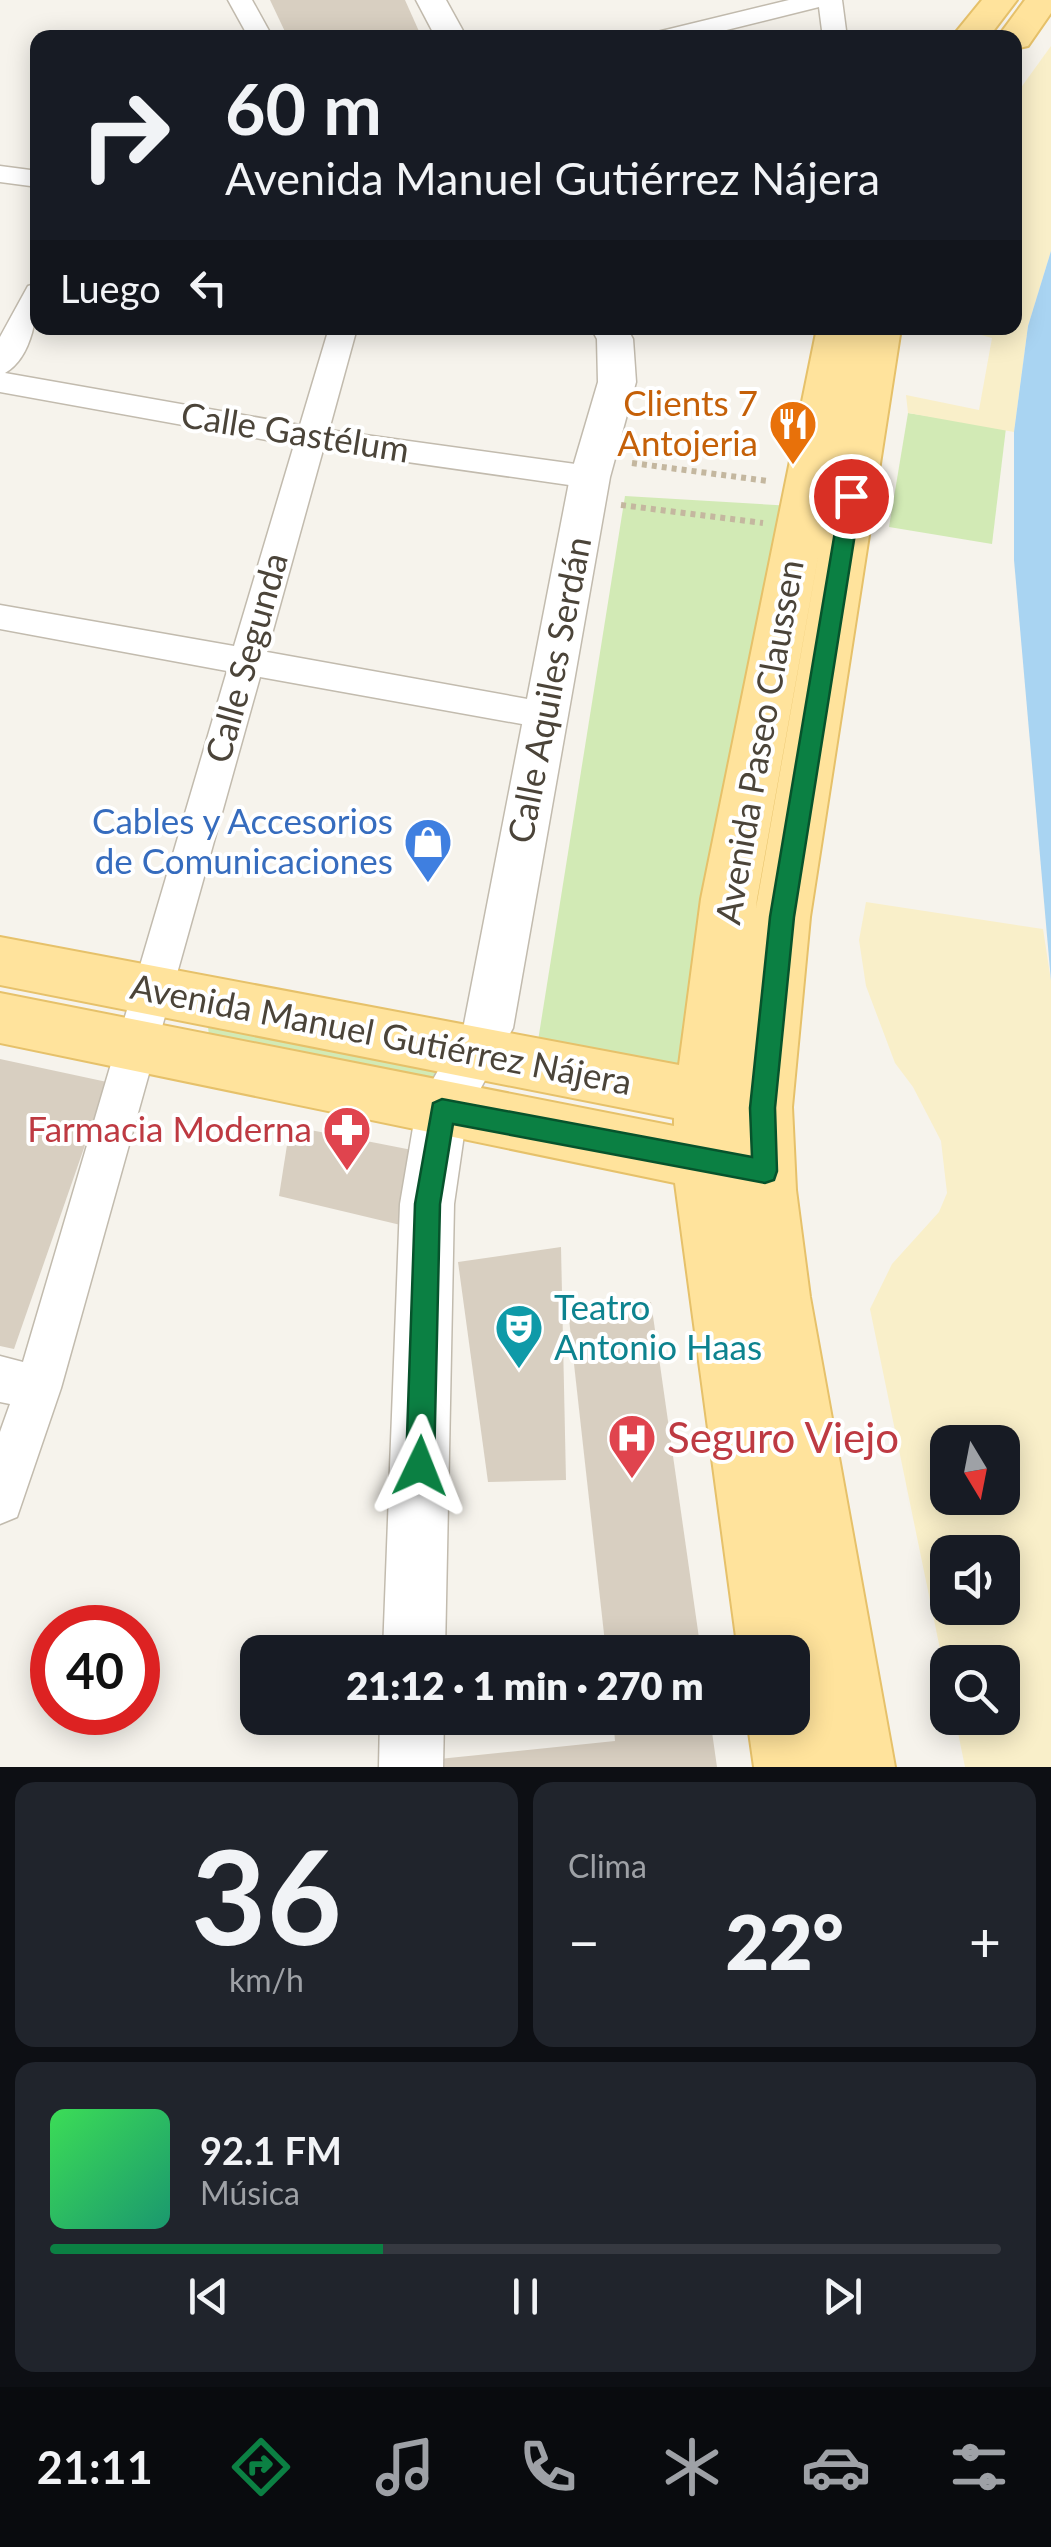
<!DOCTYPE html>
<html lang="es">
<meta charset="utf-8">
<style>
:root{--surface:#171b24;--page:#20242c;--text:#f1f3f6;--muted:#9ea1a6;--line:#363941;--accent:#0b8043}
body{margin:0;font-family:Lato,sans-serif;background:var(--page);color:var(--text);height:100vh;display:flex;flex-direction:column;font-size:38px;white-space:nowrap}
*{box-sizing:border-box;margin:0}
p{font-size:32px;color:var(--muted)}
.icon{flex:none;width:55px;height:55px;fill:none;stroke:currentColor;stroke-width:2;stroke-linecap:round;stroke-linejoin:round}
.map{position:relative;height:1767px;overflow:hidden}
.side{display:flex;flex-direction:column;gap:15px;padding:15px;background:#0d0f14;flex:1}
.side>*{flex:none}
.top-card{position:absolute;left:30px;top:30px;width:992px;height:305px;border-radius:20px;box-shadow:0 5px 25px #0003;background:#171b24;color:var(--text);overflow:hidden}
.needle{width:65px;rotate:170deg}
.fabs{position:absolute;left:930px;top:1425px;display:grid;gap:20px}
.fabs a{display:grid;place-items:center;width:90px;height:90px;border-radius:20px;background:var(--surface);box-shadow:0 5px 25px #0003;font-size:50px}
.speed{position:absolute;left:30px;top:1605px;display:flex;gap:20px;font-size:50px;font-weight:700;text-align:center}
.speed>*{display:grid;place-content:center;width:130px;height:130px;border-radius:50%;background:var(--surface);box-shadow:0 5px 25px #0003;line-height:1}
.speed .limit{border:15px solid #d22;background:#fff;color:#111}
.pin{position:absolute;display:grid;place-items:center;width:85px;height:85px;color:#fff;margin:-42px;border:5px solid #fff;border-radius:50%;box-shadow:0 2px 10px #0007}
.me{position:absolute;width:110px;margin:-55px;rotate:2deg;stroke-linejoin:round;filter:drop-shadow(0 0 8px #0008)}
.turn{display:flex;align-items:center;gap:35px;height:210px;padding:0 30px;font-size:45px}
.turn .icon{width:130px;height:130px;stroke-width:2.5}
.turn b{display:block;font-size:70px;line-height:85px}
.then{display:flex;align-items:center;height:95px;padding:0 30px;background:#0003;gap:20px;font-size:38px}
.big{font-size:75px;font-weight:800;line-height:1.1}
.side .tile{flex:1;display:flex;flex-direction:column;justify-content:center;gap:15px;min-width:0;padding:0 35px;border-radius:20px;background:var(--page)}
.side .dial{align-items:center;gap:0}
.dial b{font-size:130px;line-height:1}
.song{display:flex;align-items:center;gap:30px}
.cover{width:120px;height:120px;border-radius:15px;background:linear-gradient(135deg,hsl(130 70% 55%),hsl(160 70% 35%))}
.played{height:10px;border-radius:5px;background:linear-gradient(90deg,var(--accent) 35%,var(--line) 35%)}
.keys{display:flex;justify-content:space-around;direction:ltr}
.heat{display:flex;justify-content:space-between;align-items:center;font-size:55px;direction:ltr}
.side .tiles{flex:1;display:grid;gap:15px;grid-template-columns:1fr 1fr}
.tile:last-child{grid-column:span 2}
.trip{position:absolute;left:240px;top:1635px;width:570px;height:100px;border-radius:20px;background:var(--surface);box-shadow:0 5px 25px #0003;font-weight:800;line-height:100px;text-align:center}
.tab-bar{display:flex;height:160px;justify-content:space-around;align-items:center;background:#090b0e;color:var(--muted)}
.tab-bar .icon{width:70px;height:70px}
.tab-bar .current{color:var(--accent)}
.tab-bar b{font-size:45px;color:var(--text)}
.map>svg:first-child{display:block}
.green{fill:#d2eab5}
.sand{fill:#f9efc9;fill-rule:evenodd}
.water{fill:#a9d4f2}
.building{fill:#d8cfc1}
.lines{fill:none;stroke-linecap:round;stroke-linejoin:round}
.minor-casing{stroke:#c2bbae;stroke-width:3}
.tertiary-casing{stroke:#c2bbae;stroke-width:3}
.primary-casing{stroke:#e6c16a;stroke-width:4}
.path{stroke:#c4b79f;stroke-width:6;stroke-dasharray:5 5;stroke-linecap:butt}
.minor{fill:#fff;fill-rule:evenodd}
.tertiary{fill:#fff;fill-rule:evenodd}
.primary{fill:#ffe39c;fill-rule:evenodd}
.route{fill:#0b8043;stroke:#07532c;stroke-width:2.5}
.labels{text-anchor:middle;stroke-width:8;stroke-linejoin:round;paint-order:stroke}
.food-label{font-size:35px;fill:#c56008;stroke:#fff;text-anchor:end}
.street-label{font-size:35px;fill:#4b4439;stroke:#fff}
.shop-label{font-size:35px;fill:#366cbe;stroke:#fff;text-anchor:end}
.health-label{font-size:35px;fill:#be3a42;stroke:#fff;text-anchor:end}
.culture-label{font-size:35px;fill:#0d838f;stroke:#fff;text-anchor:start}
.near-health-label{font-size:42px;fill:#be3a42;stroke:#fff;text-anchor:start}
</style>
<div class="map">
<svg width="1051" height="1767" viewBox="0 0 1051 1767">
<rect width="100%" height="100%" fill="#f6f3ec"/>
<g class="green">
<path d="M908 413 1006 428 992 544 889 527Z"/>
<path d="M625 496 793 506 695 1076 537 1047Z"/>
<path d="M225 1021 447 1067 438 1085 210 1045 208 1027Z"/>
</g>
<g class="sand">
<path d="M1051 46V251L1028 326 1014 432 908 413 906 395 979 410 992 338 956 328H1015V96Z"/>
<path d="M866 902 1043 929 1051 981V1767H965L955 1718H1002V1662H948L947 1683 870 1309 892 1264 939 1212 947 1193 941 1141 913 1087 895 1063 866 986 859 940ZM948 1442H1002V1498H948ZM948 1552H1002V1608H948Z"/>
</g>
<path class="water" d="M1051 251V981L1014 560V432L1028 326Z"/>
<g class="building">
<path d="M270 0H405L422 38H288Z"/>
<path d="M0 1059 107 1082 14 1349 0 1346Z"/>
<path d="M290 1126 412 1150 409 1227 279 1196Z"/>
<path d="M561 1247 566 1480 488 1482 458 1262Z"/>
<path d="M651 1302 701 1652H606L568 1310Z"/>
<path d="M613 1718H710L717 1767H440L439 1759 615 1741Z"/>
</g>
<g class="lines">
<g class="minor-casing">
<g id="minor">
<path d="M228 0H252L273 38H249Z"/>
<path d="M789 0H842L847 38H823L819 7 694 38H650L653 33Z"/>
<path d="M0 166 38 171V187L0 182Z"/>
<path d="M38 283C38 312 33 357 5 373L300 425 329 328H357L329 430 590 466 601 469 606 477 601 485 590 488 323 450 267 652 544 702 556 705 561 715 556 725 544 728 260 677 61 1388 17 1517 0 1524V1432L10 1404 0 1402V1356L23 1362 227 671 0 629V605L234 646 294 445 0 392V337L28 286Z"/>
</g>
</g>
<g class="tertiary-casing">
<g id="tertiary">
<path d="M416 0H446L467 38H436Z"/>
<path d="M591 328H627L633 339 636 382 610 477 513 1028 467 1114 454 1204 445 1652H383L400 1204 416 1110 464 1024 570 477 598 382 597 339Z"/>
<path d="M380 1718H444L443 1767H379Z"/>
</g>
</g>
<g class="primary-casing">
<g id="primary">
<path d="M982 0H1017L988 38H951Z"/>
<path d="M1025 0H1051V13L1028 46 1015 49V38H997Z"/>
<path d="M817 328H901L810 917 792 1107 796 1190 810 1297 895 1767H754L747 1718H792V1685L808 1691 804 1667 792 1681V1652H738L675 1183 0 1043V993L674 1126V1118L0 985V937L679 1065 701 899ZM820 546 756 908 757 899Z"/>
</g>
</g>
<g class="path">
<path d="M632 463 768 481"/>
<path d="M621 505 763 523"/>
</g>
<use href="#minor" class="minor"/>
<use href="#tertiary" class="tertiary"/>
<use href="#primary" class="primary"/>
</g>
<path class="route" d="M851 490 861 496 794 917 775 1108 777 1171 774 1180 765 1183 453 1124 440 1204 434 1466 430 1476 420 1480 410 1476 406 1466 415 1204 433 1103 442 1099 752 1157 750 1108 770 917 841 496Z"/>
<defs>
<g id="restaurant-pin" transform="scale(2.5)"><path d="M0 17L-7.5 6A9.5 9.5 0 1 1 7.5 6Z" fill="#e8710a" stroke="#fff"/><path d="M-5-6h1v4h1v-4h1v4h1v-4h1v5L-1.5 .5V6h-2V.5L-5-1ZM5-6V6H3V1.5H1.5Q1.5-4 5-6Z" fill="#fff"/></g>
<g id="shop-pin" transform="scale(2.5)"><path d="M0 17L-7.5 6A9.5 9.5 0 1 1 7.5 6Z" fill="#3f7fe0" stroke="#fff"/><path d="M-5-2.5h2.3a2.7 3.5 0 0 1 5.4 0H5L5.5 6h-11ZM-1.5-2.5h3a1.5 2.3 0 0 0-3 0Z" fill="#fff"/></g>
<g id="pharmacy-pin" transform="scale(2.5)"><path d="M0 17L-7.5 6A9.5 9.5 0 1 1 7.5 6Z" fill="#e0444e" stroke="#fff"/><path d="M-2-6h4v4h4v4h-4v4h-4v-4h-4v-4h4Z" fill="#fff"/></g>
<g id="theatre-pin" transform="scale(2.5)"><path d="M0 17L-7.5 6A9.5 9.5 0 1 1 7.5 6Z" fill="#0f9aa8" stroke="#fff"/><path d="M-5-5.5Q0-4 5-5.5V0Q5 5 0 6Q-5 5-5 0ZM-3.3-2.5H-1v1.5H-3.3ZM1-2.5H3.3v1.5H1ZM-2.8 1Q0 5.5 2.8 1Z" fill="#fff"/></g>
<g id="hospital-pin" transform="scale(2.5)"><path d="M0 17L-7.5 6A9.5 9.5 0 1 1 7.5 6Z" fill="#e0444e" stroke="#fff"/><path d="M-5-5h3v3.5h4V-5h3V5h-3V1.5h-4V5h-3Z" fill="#fff"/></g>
</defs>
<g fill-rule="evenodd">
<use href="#restaurant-pin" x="793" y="424"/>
<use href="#shop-pin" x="428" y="842"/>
<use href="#pharmacy-pin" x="347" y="1130"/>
<use href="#theatre-pin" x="519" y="1328"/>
<use href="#hospital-pin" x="632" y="1438"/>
</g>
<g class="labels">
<g class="food-label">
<text x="758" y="416">Clients 7<tspan x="758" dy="40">Antojeria</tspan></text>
</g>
<g class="street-label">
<text transform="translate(295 433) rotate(9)" y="12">Calle Gastélum</text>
<text transform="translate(247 658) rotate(-74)" y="12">Calle Segunda</text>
<text transform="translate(550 690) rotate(-79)" y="12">Calle Aquiles Serdán</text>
<text transform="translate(760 742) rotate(-80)" y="12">Avenida Paseo Claussen</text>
<text transform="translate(381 1035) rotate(11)" y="12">Avenida Manuel Gutiérrez Nájera</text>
</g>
<g class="shop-label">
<text x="393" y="834">Cables y Accesorios<tspan x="393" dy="40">de Comunicaciones</tspan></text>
</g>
<g class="health-label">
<text x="312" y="1142">Farmacia Moderna</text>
</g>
<g class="culture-label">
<text x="554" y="1320">Teatro<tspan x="554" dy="40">Antonio Haas</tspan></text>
</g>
<g class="near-health-label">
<text x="667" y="1453">Seguro Viejo</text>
</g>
</g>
</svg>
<div class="fabs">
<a><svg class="needle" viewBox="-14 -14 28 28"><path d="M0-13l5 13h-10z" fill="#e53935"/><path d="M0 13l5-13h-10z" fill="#9ea1a6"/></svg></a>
<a><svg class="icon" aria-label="sound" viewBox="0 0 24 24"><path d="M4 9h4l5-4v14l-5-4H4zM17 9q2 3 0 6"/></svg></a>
<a><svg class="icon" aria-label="search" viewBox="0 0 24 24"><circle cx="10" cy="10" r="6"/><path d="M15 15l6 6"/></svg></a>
</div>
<div class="speed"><div class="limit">40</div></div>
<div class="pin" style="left:851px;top:496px;background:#d93025"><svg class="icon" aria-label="arrive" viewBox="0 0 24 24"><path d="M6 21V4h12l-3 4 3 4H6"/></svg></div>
<svg class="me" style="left:420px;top:1466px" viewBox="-20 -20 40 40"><path d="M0-17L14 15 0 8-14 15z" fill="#0b8043" stroke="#fff" stroke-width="4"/></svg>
<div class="trip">21:12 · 1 min · 270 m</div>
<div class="top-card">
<div class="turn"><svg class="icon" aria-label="right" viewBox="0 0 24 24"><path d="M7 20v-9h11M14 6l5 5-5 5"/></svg><div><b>60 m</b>Avenida Manuel Gutiérrez Nájera</div></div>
<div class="then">Luego<svg class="icon" aria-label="left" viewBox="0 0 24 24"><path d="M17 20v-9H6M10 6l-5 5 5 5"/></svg></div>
</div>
</div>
<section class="side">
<div class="tiles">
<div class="tile dial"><b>36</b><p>km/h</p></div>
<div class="tile"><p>Clima</p>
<div class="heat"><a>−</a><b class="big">22°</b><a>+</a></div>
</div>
<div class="tile">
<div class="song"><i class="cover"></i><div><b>92.1 FM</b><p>Música</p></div></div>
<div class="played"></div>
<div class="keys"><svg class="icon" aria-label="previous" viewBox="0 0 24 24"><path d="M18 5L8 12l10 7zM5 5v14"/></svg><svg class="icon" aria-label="pause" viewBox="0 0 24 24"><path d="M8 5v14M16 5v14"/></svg><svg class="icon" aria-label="next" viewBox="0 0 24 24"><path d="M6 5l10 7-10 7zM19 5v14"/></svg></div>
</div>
</div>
</section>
<nav class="tab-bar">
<b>21:11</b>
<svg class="icon current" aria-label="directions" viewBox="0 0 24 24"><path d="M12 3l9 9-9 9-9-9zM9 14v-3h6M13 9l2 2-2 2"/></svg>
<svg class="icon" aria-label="music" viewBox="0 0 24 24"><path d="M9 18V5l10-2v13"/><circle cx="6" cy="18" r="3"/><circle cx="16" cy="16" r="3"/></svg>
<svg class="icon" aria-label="phone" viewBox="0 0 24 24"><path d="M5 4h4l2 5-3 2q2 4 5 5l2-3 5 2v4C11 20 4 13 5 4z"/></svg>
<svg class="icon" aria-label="climate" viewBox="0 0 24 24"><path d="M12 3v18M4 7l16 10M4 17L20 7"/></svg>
<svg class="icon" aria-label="car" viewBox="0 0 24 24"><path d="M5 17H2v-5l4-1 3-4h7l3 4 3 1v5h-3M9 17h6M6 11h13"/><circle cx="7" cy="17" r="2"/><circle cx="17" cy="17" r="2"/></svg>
<svg class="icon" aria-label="filters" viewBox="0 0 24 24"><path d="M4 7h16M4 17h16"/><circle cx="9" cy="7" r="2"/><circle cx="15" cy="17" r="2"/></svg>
</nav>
